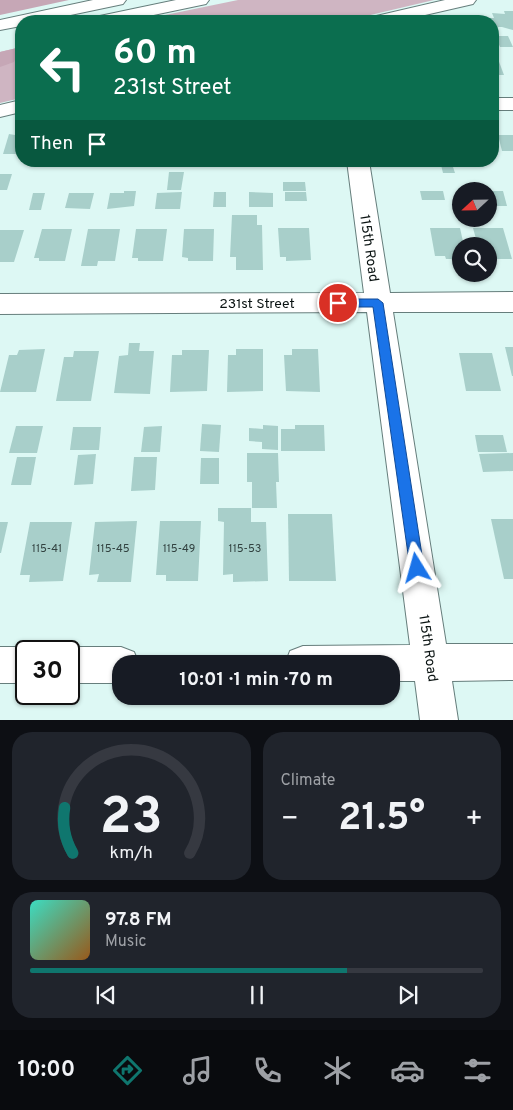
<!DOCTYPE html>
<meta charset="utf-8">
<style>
:root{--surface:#171b24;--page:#20242c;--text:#f1f3f6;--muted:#9ea1a6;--line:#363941;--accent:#0f766e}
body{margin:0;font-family:Overpass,sans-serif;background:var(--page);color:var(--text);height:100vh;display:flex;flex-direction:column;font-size:19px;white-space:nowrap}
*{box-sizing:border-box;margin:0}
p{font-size:16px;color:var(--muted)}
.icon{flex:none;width:28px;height:28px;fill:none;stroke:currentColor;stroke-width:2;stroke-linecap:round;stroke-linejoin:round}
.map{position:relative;height:720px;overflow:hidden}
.sheet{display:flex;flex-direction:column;gap:12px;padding:12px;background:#0d0f14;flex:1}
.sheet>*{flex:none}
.guide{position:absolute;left:15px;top:15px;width:484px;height:152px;border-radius:20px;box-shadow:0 1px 4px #0004;background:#0b6e4f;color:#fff;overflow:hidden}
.needle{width:32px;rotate:248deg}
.fabs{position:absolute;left:452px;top:182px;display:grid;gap:10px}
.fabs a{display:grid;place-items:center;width:45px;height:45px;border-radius:50%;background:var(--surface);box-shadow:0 1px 4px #0004;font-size:25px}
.speed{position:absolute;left:15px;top:640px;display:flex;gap:10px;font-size:25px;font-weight:700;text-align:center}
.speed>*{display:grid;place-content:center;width:65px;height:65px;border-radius:50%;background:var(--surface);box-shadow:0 1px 4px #0004;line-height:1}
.speed .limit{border:2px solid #111;border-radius:8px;background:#fff;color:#111}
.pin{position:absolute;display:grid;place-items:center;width:42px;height:42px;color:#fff;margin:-21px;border:2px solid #fff;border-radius:50%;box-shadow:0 1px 5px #0007}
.me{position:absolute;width:55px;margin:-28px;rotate:352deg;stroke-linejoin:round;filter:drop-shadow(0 0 4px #0008)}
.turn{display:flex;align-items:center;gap:18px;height:105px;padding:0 15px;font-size:22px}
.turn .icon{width:65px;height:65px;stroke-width:2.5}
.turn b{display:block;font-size:35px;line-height:42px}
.then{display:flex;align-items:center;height:48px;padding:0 15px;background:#0003;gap:10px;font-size:19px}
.big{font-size:38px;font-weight:700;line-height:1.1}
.sheet .tile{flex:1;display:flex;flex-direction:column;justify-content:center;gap:8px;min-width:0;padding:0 18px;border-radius:20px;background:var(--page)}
.sheet .dial{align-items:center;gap:0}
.dial svg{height:130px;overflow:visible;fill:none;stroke:var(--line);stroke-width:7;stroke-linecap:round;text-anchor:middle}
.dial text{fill:var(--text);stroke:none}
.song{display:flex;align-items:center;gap:15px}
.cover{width:60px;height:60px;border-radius:8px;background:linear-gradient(135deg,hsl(170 70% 55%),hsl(30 70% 35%))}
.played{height:5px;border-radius:2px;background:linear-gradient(90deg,var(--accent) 70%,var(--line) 70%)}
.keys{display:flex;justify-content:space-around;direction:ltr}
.heat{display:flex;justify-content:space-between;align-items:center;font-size:28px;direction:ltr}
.sheet .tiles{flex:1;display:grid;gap:12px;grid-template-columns:1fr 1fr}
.tile:last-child{grid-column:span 2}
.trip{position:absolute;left:112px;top:655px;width:288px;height:50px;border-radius:20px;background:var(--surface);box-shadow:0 1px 4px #0004;font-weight:700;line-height:50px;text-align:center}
.tabs{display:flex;height:80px;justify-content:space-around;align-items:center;background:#090b0e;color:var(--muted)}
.tabs .icon{width:35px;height:35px}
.tabs .selected{color:var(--accent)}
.tabs b{font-size:22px;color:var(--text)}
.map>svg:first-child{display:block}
.green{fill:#cfb5c2}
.forest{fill:#c6a7b6}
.building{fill:#a8cfca}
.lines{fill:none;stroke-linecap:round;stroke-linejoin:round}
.minor-casing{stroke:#667e7c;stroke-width:2}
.motorway-casing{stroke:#667e7c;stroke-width:2}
.minor{fill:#fff;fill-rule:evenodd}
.motorway{fill:#fff;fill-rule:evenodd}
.route{fill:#1a73e8;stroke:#114b97}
.labels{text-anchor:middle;stroke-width:4.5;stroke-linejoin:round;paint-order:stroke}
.number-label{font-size:11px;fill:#324240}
.street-label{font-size:14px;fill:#0a1312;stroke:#fff}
</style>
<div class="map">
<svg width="513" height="720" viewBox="0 0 513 720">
<rect width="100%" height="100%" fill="#ddf8f4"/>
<g class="green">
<path d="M238 0H434L345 21H136Z"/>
<path d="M21 47V98L0 103V52Z"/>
</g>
<g class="forest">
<path d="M0 0H69L0 15Z"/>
<path d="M21 47 14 62 0 67V52Z"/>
</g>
<g class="building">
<path d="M504 11H513V30L502 27H492V21H476L475 18H494L492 13 505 14Z"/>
<path d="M495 36H508L513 47H500Z"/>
<path d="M492 51H495L504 75H492Z"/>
<path d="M9 134 21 136V154H3Z"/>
<path d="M498 135H513V151H502Z"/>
<rect x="282" y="161" width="23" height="3"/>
<path d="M413 161H451L455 173H443L441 165H414Z"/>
<path d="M169 172H184L181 190H167Z"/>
<path d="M0 174H12L7 190H0Z"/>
<path d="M283 182H305L306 191H283Z"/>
<path d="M124 191H136L134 206 107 209 110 193H124Z"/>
<path d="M420 191H443L445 200H422Z"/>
<path d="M490 191H503L507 206H494Z"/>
<path d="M182 192 180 209H155L157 193Z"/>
<path d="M214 192H226V207H213Z"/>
<path d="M249 192 273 193V207H249Z"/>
<path d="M285 192H306L307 201H285Z"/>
<path d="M33 193H45L41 210H29Z"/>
<path d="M69 193H94L90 209 65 208Z"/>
<path d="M232 215H257V225H262L263 270H236V257H230Z"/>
<path d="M278 228H309L311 260 286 261V257H280Z"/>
<path d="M430 228H460L464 246H461V259H446L445 256H435Z"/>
<path d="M473 228H503L512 259H489V246H478Z"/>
<path d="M42 229H72L65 261H39V258H34Z"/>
<path d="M88 229H120L115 261H98L97 266H81Z"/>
<path d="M136 229H167L163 261H138V258H132Z"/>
<path d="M184 229H214L213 261H188V258L182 257Z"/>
<path d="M0 230H24L14 262H0Z"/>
<path d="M129 343H140L139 351H154L150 394 114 393 119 356 128 355Z"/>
<path d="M505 347H513V376H512Z"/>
<path d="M45 349 36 392H0L9 355H17L19 350Z"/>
<path d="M236 349H263V391L227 392 228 355H236Z"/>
<path d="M292 349H318L320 392 286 391 284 355H292Z"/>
<path d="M182 350H209L207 391 170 392 172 355H182Z"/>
<path d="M74 351H99L91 401H56L64 357H73Z"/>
<path d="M459 353H492L501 391H466Z"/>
<path d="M202 424 221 425 219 452 200 451Z"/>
<path d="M263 425 278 426V450L262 449V442L249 441V428L263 429Z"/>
<path d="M295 425H324L325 451H281V429H295Z"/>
<path d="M16 426H43L37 453H9Z"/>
<path d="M162 426 160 452H141L144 427Z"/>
<path d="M73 427H101L99 450H70Z"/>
<path d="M475 435H503L507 452H478Z"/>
<path d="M247 453H278L279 482H276L277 508H252V482H247Z"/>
<path d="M513 453V471L483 472 479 454Z"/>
<path d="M96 454 93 484 74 485 78 455Z"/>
<path d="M17 457H36L31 485H11Z"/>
<path d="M134 457H157L155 490 131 491Z"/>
<path d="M201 458H219V484H200Z"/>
<path d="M218 508H251V522H266L268 581 233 582V574L223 575 224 522 218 521Z"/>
<path d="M288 514H332L336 581H289Z"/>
<path d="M491 519H513V579H504Z"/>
<path d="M137 521 131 582H97L99 574 89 575 95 522Z"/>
<path d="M160 521H201L198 581H166V575H156Z"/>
<path d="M0 522H8L1 553H0Z"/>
<path d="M30 522H72L63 581 29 582 30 575H20Z"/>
</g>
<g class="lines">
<g class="minor-casing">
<g id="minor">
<path d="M445 0H476L473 4 399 21H369L372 17Z"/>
<rect x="492" y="98" width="21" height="12"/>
<path d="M21 100V112L0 117V105Z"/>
<path d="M347 161H369L390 293 513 292V312H393L446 644H513V680L452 681 458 720H420L415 681H391V664H285L290 651 303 646 410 645 367 312 0 314V294L364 293Z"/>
<path d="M0 647H26L37 651H26V683H0Z"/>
<path d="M69 647H121L134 652 139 664H121V683H69V651H58Z"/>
</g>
</g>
<g class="motorway-casing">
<g id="motorway">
<path d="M93 0H126L123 4 42 21H21V26L0 30V20Z"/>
<path d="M176 0H209L206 4 125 21H92L95 17Z"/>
</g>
</g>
<use href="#minor" class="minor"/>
<use href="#motorway" class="motorway"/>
</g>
<path class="route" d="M338 299H378L383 303 424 568 422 573 417 575 412 573 410 568 373 307H338L333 303Z"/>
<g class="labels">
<g class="number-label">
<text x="47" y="552">115-41</text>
<text x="113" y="552">115-45</text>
<text x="179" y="552">115-49</text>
<text x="245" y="552">115-53</text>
</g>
<g class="street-label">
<text transform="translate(370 248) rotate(82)" y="5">115th Road</text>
<text x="257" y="308">231st Street</text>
<text transform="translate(429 648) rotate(82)" y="5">115th Road</text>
</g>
</g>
</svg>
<div class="fabs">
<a><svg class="needle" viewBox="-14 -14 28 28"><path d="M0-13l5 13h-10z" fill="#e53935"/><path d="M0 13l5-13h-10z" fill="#9ea1a6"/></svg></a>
<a><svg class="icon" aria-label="search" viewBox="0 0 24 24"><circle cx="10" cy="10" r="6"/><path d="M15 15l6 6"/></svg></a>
</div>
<div class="speed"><div class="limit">30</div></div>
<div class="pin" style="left:338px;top:303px;background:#d93025"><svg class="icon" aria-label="arrive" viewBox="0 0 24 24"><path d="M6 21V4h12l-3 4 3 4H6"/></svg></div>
<svg class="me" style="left:417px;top:568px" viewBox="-20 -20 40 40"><path d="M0-17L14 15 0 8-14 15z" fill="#1a73e8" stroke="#fff" stroke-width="4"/></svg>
<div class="trip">10:01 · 1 min · 70 m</div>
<div class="guide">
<div class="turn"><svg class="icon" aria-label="left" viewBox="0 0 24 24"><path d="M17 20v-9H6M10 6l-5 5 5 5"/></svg><div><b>60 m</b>231st Street</div></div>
<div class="then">Then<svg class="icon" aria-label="arrive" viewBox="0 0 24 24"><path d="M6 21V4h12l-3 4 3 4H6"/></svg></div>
</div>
</div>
<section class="sheet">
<div class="tiles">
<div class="tile dial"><svg viewBox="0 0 100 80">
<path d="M14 69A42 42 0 1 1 86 69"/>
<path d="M14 69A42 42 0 0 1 9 41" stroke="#0f766e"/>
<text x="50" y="56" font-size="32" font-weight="700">23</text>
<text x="50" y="72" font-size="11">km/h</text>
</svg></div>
<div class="tile"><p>Climate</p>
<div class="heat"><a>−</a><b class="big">21.5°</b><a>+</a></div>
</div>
<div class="tile">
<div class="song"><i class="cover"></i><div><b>97.8 FM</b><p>Music</p></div></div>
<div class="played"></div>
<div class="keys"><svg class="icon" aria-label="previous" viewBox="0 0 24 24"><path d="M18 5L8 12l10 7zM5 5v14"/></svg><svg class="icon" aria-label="pause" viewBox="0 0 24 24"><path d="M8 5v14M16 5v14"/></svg><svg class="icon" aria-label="next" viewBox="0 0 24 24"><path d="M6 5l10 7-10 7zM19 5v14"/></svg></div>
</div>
</div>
</section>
<nav class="tabs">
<b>10:00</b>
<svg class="icon selected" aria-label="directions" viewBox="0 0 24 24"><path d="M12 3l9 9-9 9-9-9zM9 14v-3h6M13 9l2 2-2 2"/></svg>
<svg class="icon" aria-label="music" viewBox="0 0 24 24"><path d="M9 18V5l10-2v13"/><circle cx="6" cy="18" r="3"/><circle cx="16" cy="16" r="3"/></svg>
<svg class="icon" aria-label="phone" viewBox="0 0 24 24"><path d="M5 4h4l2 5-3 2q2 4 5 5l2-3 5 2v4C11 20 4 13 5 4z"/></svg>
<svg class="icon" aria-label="climate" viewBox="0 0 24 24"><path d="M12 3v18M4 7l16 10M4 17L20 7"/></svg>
<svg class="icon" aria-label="car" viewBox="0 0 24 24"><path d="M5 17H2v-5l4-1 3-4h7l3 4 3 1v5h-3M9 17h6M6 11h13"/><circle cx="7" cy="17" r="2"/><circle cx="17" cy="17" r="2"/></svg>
<svg class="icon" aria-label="filters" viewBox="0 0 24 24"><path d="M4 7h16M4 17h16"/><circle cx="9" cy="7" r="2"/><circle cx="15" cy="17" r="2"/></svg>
</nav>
